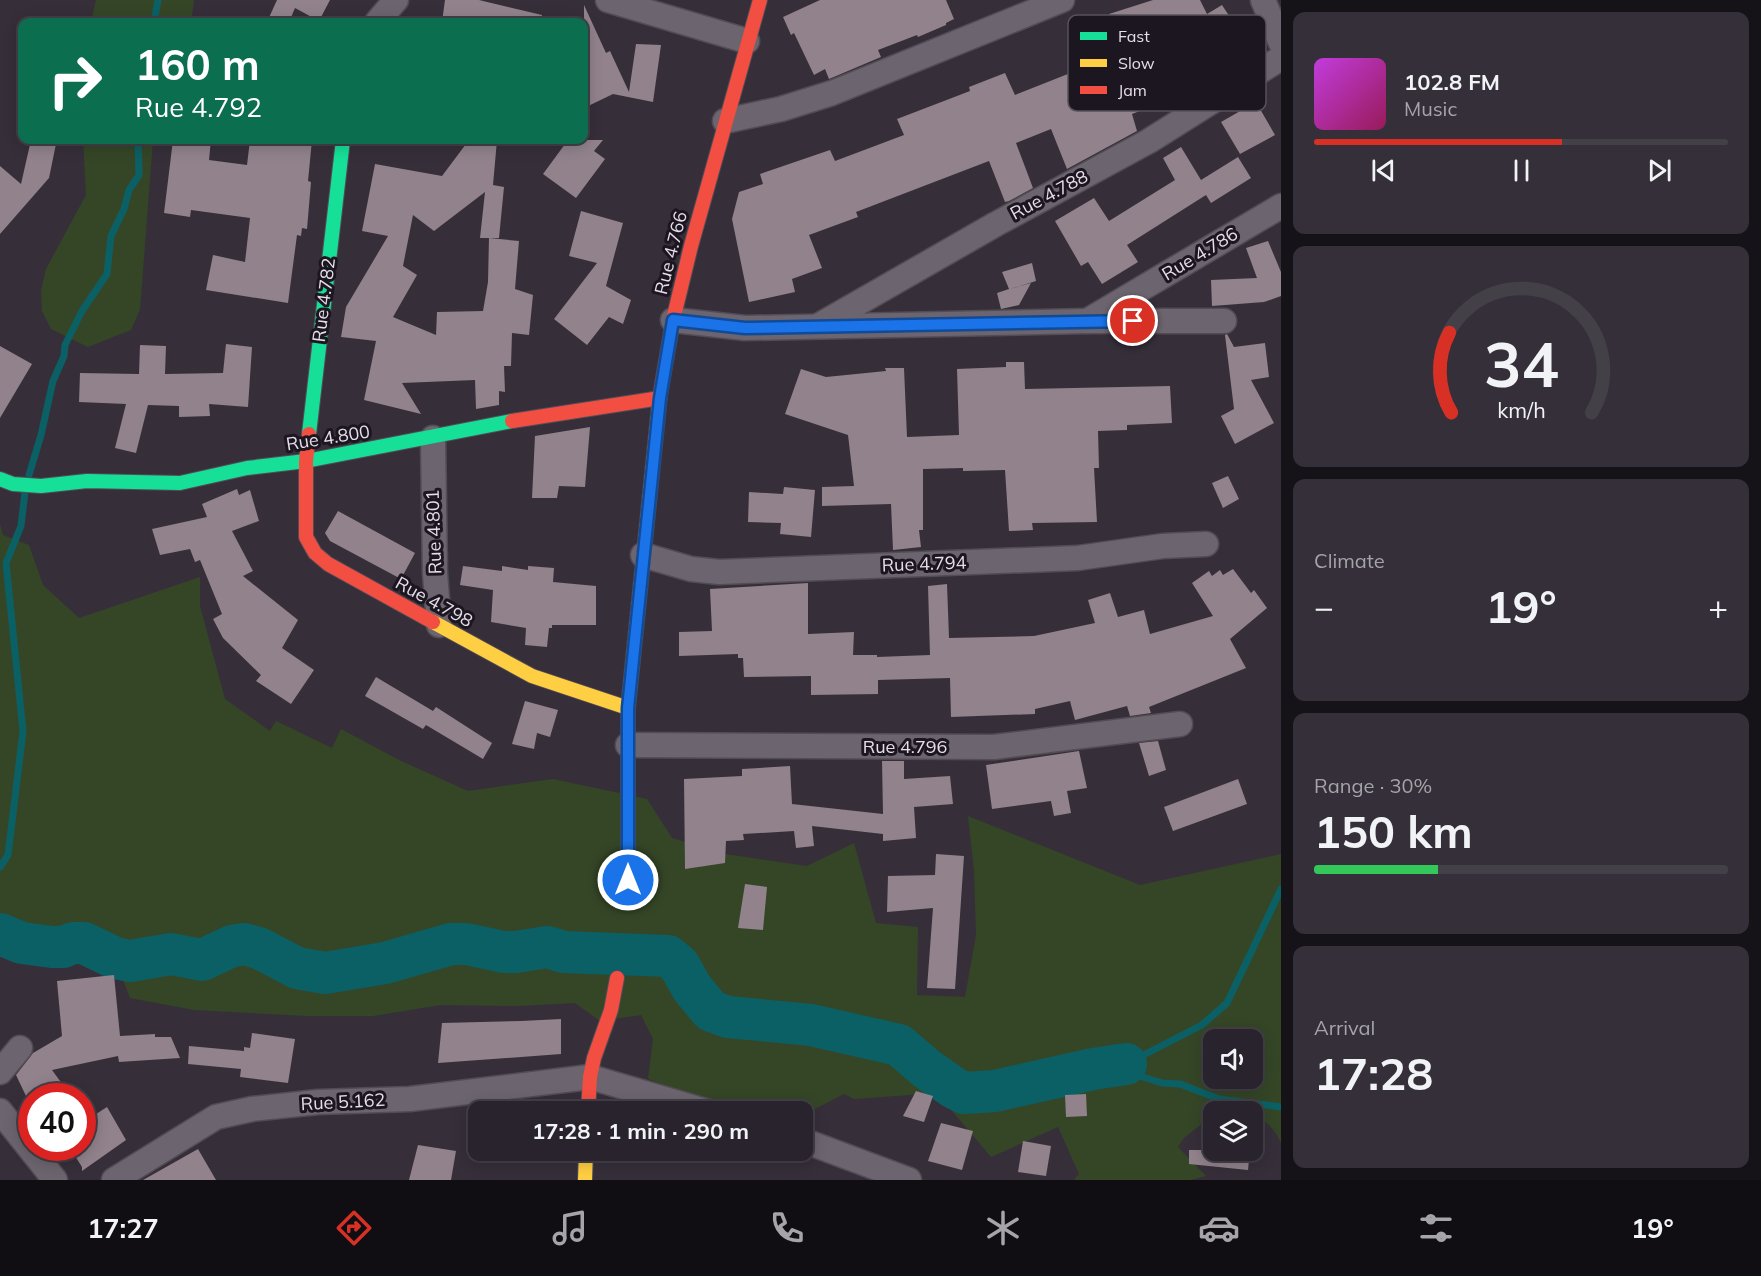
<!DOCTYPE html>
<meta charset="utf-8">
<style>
:root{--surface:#28232c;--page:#342f38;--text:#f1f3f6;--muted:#a5a4a9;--line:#444048;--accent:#d93025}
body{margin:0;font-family:Mulish,sans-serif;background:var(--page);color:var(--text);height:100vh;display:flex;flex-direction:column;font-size:22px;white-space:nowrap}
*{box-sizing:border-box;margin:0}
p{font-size:20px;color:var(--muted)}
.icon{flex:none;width:33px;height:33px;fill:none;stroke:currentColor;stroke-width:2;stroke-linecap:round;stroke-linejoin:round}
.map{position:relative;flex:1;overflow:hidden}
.panel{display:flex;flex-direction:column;gap:12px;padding:12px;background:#161318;width:480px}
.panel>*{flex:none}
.banner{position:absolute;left:18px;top:18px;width:570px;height:126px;border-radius:12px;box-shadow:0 3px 15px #0003,0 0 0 2px var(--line);background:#0b6e4f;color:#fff;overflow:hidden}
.fabs{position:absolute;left:1203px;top:1029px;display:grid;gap:12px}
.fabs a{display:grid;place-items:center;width:60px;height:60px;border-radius:12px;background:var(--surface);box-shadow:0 3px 15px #0003,0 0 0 2px var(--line);font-size:30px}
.speed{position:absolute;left:18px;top:1083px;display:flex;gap:12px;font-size:30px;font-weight:700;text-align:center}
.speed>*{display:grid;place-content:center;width:78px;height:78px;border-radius:50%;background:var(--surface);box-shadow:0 3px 15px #0003,0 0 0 2px var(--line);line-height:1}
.speed .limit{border:9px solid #d22;background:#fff;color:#111}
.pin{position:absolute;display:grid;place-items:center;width:51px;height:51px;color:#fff;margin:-26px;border:3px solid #fff;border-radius:50%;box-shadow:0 2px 6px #0007}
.me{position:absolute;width:66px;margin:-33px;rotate:0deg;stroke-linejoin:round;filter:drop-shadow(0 0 4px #0008)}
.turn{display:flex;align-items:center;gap:21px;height:126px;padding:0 18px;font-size:27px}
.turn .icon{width:78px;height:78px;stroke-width:2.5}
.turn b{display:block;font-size:42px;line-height:51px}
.big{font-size:45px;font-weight:700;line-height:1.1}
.panel .card{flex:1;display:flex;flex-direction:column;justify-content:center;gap:9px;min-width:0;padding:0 21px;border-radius:12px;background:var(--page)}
.panel .dial{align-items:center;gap:0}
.dial svg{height:156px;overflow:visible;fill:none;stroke:var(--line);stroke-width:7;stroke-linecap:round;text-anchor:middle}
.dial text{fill:var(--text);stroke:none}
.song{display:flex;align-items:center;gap:18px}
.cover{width:72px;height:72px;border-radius:9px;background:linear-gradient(135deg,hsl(290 70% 55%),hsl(330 70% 35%))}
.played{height:6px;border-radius:3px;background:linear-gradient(90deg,var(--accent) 60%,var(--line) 60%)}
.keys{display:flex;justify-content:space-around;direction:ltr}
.heat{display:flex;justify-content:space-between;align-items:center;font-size:33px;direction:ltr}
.charge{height:9px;border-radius:4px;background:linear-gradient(90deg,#34c759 30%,var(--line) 0)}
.trip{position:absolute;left:468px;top:1101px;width:345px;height:60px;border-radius:12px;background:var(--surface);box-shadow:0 3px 15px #0003,0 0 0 2px var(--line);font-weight:700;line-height:60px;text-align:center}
.tab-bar{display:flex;height:96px;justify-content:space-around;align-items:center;background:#100e12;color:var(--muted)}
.tab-bar .icon{width:42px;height:42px}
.tab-bar .active{color:var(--accent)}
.tab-bar b{font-size:27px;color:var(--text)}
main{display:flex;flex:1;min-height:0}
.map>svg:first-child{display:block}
.green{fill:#354627;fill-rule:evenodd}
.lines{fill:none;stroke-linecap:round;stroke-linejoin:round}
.stream{stroke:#0b6065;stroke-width:7}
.river{stroke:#0b6065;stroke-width:42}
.building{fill:#91828b}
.street-casing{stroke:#524c55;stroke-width:27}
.fast-casing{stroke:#524c55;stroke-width:16}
.slow-casing{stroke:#524c55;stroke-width:16}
.jam-casing{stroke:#524c55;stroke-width:16}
.street{stroke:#6c656f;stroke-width:24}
.fast{stroke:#16e098;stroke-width:14}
.slow{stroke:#ffcf43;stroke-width:14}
.jam{stroke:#f24e42;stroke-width:14}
.route-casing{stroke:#114b97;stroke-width:15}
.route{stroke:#1a73e8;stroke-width:10}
.labels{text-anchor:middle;stroke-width:6;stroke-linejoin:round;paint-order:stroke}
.street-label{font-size:18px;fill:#e6deeb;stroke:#1b161f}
.key{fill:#1b161f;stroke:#58525c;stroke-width:1.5}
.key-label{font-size:16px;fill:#e6deeb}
</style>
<main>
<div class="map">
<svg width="1281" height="1180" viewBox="0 0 1281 1180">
<rect width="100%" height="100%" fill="#362f3a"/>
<g class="green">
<path d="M96 0H194L191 22H91Z"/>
<path d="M83 140H153L140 309 131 330 88 347 51 329 42 311 41 290 46 269 86 195Z"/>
<path d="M0 524 3 535 29 545 43 585 79 618 200 577V606L225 699 270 731 276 721 332 748 341 729 399 760 468 791 553 779 647 799 672 838 725 854 807 866 854 843 876 923 918 927 917 995 965 997 976 935 974 871 968 816 1140 885 1281 854V1143C1276 1130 1266 1120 1253 1116L1252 1112 1229 1109 1214 1112 1213 1115 1184 1138 1178 1147 1206 1176 1191 1180H1074L1079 1174 1058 1127 991 1157 937 1093 854 1099 844 1094 803 1115 802 1112 768 1111 712 1102 648 1079 653 1039 641 1015 600 1021 575 1003 519 1006 441 1005 373 1016H307L194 1010 130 998 115 958 95 947 84 943H73L63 947H52L22 943 0 934ZM1214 1040H1252V1078H1214Z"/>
</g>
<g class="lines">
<g class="stream">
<path d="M154 22 158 0"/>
<path d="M29 475 41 435 53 381 64 356 65 345 82 311 107 274 111 236 124 209 129 190 139 175 138 140"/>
<path d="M0 867 8 855 23 731 6 563 21 526 25 492"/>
<path d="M1281 889 1227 1003 1202 1025 1126 1064 1143 1077 1162 1083 1180 1084 1219 1099 1281 1107"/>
</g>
<path class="river" d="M0 934 22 943 52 947H63L73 943H84L115 958 130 961 171 954 202 960 232 946 244 944 259 948 297 968 325 973 385 963 451 944H466L504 952H516L547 947 564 952 668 956 679 965 692 988 711 1011 728 1017 811 1025 899 1045 927 1069 954 1088 964 1093 995 1091 1093 1069 1126 1064"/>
</g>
<g class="building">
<path d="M277 0H330L319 21 295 8 289 22H267Z"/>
<path d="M445 0H479L542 15 541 22H442Z"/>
<path d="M820 0H946L954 19 946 23V25L918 37 917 35 878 50 881 57 829 79 825 69 814 75 794 33 791 35 783 17Z"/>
<path d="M1153 0H1200L1207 14 1222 5 1245 40 1179 82 1183 94 1132 114 1137 131 1067 169 1051 129 1016 143 1033 188 1009 201 1005 202 989 161 856 212 858 217 809 235 822 268 792 279 795 292 749 302 732 219 739 192 763 184 760 174 830 150 835 161 904 135 897 119 970 91 969 87 1005 73 1015 95 1121 53 1109 14Z"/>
<path d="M584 5 606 53 610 51 629 92 636 44 661 45 653 102 613 94 584 108Z"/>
<path d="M1256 102 1275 135 1240 154 1221 122Z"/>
<path d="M31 140 56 144 49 178 0 234V166L21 184Z"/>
<path d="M173 140H211L209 160 247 165 250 140H312L308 181 311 182 307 229 302 228 301 236 297 235 288 303 206 290 213 255 245 262 250 218 191 210 190 217 164 213Z"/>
<path d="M469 140H497L493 185 504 187 499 238H480L485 192 434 231 413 215 403 266 417 275 393 317 436 335 437 312 483 311 488 282 489 238 519 241 515 289 533 295 529 335 512 333 511 366H504L505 392 499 391V405L476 409 475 380 402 383 421 414 364 400 376 341 341 337 346 307 388 236 362 231 375 164 442 176Z"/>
<path d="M568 140H603L594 151 605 159 576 198 543 174Z"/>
<path d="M1181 147 1201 180 1238 157 1251 178 1211 203 1206 195 1127 245 1138 262 1102 284 1088 262 1081 266 1055 221 1094 198 1109 221 1175 180 1163 158Z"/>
<path d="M581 211 623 223 606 286 631 300 623 324 609 317 587 345 554 319 597 263 569 256Z"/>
<path d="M1268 241 1281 272V296L1264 302 1212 306 1211 280 1257 278 1246 248Z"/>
<path d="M1032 263 1036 281 1010 289 1031 283 1019 305 1001 309 997 293 1009 289 1002 272Z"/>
<path d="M1227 334 1234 347 1265 343 1269 377 1251 380 1274 423 1235 444 1221 416 1234 409 1225 335Z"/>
<path d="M226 344 252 347 248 407 209 404 210 416 179 417V406L148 405 136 453 115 448 126 404 79 402 80 373 139 374 140 345 166 346 165 374 223 373Z"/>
<path d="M0 346 32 364 0 418Z"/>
<path d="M1006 362H1024L1025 389 1170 386 1172 423 1127 425V430L1098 431 1099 468H1094L1097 522 1032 523 1033 530 1009 531 1005 470 963 471V468L923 469V530H919L921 547 893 550 891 504 822 506V487L854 486 848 435 785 414 801 369 826 377 886 371 885 368H904L907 437 959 435 957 369 1006 367Z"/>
<path d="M590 427 585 487 559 486 557 498H532L535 436Z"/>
<path d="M1228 476 1239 499 1223 508 1212 483Z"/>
<path d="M784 487 815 490 811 537 780 534 781 523 748 522 749 492 783 494Z"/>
<path d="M237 489 239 495 250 490 259 521 232 531 253 571 243 576 298 620 282 648 314 670 291 704 256 681 261 675 223 638 213 619 222 614 200 560 195 562 190 549 160 555 152 529 207 517 202 504Z"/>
<path d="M338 511 415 553 401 579 330 541 325 533Z"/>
<path d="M463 566 502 571V566L528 570V566L554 568 553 582 596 586V625H552V628H549L547 647 525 645 526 628 491 622 493 590 460 585Z"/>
<path d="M1233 569 1251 593 1254 590 1267 608 1230 639 1246 668 1149 707 1151 713 1130 716 1127 706 1075 720 1070 701 1035 709V714L951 717 950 678 878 680V694L811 695V676L744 677 743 658H738V654L679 656V632L712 631 710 589 808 583V634L854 632 853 655H877V657L930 655 928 586 947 584 949 638 1034 636 1095 623 1088 600 1110 593 1118 617 1144 610 1150 634 1213 616 1192 583 1209 571 1212 576 1220 570 1223 575Z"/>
<path d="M376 677 433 711 436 707 492 743 483 759 426 725 423 729 365 696Z"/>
<path d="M525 701 558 710 550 737 537 733 534 749 512 744Z"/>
<path d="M1158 741 1166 770 1149 776 1139 743Z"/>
<path d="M1079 751 1087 788 1067 791 1071 813 1054 816 1051 801 992 809 986 765Z"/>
<path d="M882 761H904V779L950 776 953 804 914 807 916 838 883 841V834L812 826 814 846 796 848 794 831 743 834 744 840 726 841 725 863 685 869 684 779 742 776V769L790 766 792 804 883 814Z"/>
<path d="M1238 779 1247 804 1173 831 1164 807Z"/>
<path d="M936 854 964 856 955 989 927 988 933 908 887 912 888 876 935 875Z"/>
<path d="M745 884 767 887 763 930 738 928Z"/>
<path d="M114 975 120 1036 155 1034V1037H171L180 1058 119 1062 118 1056 52 1070 71 1096H26L16 1075 33 1053 62 1036 57 981Z"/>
<path d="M561 1019V1054L438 1063 442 1023 521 1021Z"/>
<path d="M252 1033 295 1039 288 1083 240 1077 241 1069 188 1064 189 1046 244 1051V1047L250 1048Z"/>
<path d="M916 1091 933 1096 924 1122 903 1116Z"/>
<path d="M1086 1094 1087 1116 1066 1117 1065 1095Z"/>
<path d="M107 1107 126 1140 82 1171V1167L70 1148H82V1123Z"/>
<path d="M941 1123 973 1131 962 1170 928 1161Z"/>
<path d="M1023 1141 1051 1146 1046 1176 1018 1172Z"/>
<path d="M418 1145 456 1151 451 1180H409Z"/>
<path d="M198 1149 216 1180H143Z"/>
<path d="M1189 1150H1250L1248 1170 1189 1164Z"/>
</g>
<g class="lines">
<g class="street-casing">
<g id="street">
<path d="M608 0 747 41"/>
<path d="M1263 0 1281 43"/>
<path d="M377 22 396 0"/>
<path d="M725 121 781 109 832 93 1062 0"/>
<path d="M673 320 745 328 1087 321H1224"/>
<path d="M1087 321 1281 206"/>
<path d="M818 326 996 224 1149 141 1281 58"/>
<path d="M433 438 435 573 439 625"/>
<path d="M643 555 691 569 719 572 1078 558 1163 546 1206 544"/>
<path d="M628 745 994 747 1180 724"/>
<path d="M0 1072 20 1048"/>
<path d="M0 1111 55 1180"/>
<path d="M802 1140 909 1180"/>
<path d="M114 1180 216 1117 252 1109 318 1102 410 1099 590 1077 709 1112"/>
</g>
</g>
<g class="fast-casing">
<g id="fast">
<path d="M309 434 343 140"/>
<path d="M0 479 13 484 41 486 87 481 180 483 247 468 306 461 512 421"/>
</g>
</g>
<g class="slow-casing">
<g id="slow">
<path d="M433 622 532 676 628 708"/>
<path d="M628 880V708L660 396"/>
<path d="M585 1180 586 1150"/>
</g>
</g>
<g class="jam-casing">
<g id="jam">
<path d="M660 396 673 320 691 246 760 0"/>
<path d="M512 421 660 398"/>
<path d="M309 434 306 461V537L315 553 328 564 433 622"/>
<path d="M588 1112 590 1077 594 1058 611 1010 617 978"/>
</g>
</g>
<use href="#street" class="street"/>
<use href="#fast" class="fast"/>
<use href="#slow" class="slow"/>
<use href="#jam" class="jam"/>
</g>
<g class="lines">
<g class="route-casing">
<path id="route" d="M628 880V708L660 398 673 320 745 328 1133 321"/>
</g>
<use href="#route" class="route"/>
</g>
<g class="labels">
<g class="street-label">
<text transform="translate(1049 195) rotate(-28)" y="6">Rue 4.788</text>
<text transform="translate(671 253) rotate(-76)" y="6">Rue 4.766</text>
<text transform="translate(1200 254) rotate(-31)" y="6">Rue 4.786</text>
<text transform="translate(324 300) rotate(-83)" y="6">Rue 4.782</text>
<text transform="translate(328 438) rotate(-9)" y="6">Rue 4.800</text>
<text transform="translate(434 532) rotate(-92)" y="6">Rue 4.801</text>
<text transform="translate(924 564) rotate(-2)" y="6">Rue 4.794</text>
<text transform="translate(434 602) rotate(29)" y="6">Rue 4.798</text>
<text x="905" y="753">Rue 4.796</text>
<text transform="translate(343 1102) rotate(-3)" y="6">Rue 5.162</text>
</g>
</g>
<rect x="1068" y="15" width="198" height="96" rx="9" class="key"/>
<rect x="1080" y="32" width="27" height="8" fill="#16e098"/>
<rect x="1080" y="59" width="27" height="8" fill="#ffcf43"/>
<rect x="1080" y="86" width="27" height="8" fill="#f24e42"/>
<g class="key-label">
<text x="1118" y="42">Fast</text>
<text x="1118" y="69">Slow</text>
<text x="1118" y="96">Jam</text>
</g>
</svg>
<div class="fabs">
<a><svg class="icon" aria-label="sound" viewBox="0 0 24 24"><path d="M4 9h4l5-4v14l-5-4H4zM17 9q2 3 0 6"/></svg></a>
<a><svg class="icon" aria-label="layers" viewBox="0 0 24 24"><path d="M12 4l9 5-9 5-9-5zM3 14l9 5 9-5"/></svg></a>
</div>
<div class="speed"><div class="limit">40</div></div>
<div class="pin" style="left:1133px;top:321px;background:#d93025"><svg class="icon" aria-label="arrive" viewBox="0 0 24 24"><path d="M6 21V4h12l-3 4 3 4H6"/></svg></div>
<svg class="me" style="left:628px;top:880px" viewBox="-20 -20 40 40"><circle r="17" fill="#1a73e8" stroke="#fff" stroke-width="3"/><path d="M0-11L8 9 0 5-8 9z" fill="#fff"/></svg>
<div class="trip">17:28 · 1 min · 290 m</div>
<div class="banner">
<div class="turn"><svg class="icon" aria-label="right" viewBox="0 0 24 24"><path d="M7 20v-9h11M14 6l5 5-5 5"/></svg><div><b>160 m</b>Rue 4.792</div></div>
</div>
</div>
<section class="panel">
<div class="card">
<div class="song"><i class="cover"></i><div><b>102.8 FM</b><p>Music</p></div></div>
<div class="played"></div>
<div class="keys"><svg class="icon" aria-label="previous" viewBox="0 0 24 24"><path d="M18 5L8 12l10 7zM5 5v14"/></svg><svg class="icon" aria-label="pause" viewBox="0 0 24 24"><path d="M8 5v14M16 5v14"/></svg><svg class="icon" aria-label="next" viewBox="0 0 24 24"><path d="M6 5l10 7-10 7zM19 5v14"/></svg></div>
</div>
<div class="card dial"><svg viewBox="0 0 100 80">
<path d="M14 69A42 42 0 1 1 86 69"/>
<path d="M14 69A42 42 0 0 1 13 28" stroke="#d93025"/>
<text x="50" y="56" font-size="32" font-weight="700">34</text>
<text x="50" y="72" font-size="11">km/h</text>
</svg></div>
<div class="card"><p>Climate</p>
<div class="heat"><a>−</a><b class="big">19°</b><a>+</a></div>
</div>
<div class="card"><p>Range · 30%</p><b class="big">150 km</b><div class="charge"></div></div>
<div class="card"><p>Arrival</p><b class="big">17:28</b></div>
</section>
</main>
<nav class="tab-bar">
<b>17:27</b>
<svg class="icon active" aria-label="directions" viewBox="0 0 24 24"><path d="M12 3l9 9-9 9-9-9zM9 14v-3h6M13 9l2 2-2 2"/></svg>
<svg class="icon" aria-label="music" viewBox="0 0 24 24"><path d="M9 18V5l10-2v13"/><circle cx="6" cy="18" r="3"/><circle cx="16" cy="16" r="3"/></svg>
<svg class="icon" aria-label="phone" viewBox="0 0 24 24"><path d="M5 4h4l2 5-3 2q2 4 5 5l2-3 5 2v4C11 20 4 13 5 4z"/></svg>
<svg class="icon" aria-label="climate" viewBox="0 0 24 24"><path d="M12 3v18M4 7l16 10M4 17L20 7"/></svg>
<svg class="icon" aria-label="car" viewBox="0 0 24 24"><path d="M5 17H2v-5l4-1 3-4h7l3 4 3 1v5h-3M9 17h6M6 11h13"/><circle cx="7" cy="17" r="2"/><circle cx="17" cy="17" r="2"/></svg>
<svg class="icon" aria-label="filters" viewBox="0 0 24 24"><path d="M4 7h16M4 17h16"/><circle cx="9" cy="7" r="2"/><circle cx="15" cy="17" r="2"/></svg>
<b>19°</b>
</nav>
